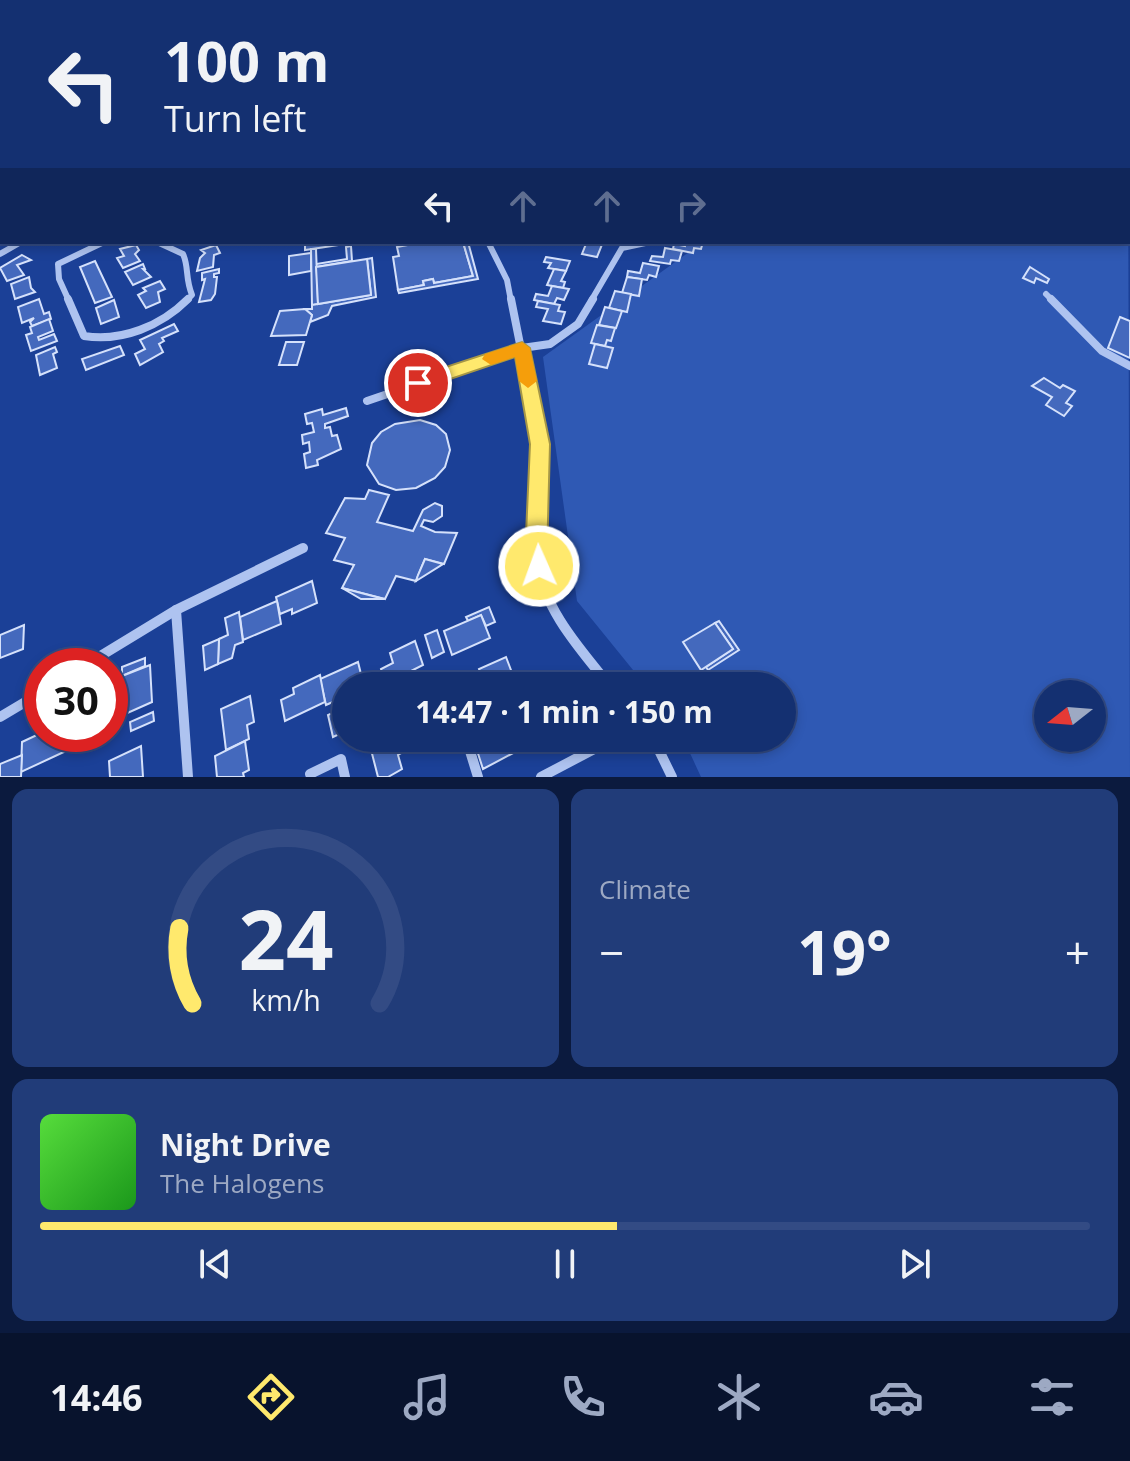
<!DOCTYPE html>
<meta charset="utf-8">
<style>
:root{--surface:#143071;--page:#213c79;--text:#f1f3f6;--muted:#9da9c3;--line:#334b84;--accent:#ffe96d}
body{margin:0;font-family:"Open Sans",sans-serif;background:var(--page);color:var(--text);height:100vh;display:flex;flex-direction:column;font-size:30px;white-space:nowrap}
*{box-sizing:border-box;margin:0}
p{font-size:26px;color:var(--muted)}
.icon{flex:none;width:44px;height:44px;fill:none;stroke:currentColor;stroke-width:2;stroke-linecap:round;stroke-linejoin:round}
.map{position:relative;height:777px;overflow:hidden}
.sheet{display:flex;flex-direction:column;gap:12px;padding:12px;background:#0b1a3e;flex:1}
.sheet>*{flex:none}
.hud{position:absolute;left:0px;top:0px;width:1130px;height:244px;box-shadow:0 4px 12px #0003,0 0 0 2px var(--line);background:#143071;color:var(--text);overflow:hidden}
.needle{width:52px;rotate:253deg}
.controls{position:absolute;left:1034px;top:680px;display:grid;gap:16px}
.controls a{display:grid;place-items:center;width:72px;height:72px;border-radius:50%;background:var(--surface);box-shadow:0 4px 12px #0003,0 0 0 2px var(--line);font-size:40px}
.speed{position:absolute;left:24px;top:648px;display:flex;gap:16px;font-size:40px;font-weight:700;text-align:center}
.speed>*{display:grid;place-content:center;width:104px;height:104px;border-radius:50%;background:var(--surface);box-shadow:0 4px 12px #0003,0 0 0 2px var(--line);line-height:1}
.speed .limit{border:12px solid #d22;background:#fff;color:#111}
.pin{position:absolute;display:grid;place-items:center;width:68px;height:68px;color:#fff;margin:-34px;border:4px solid #fff;border-radius:50%;box-shadow:0 2px 8px #0007}
.me{position:absolute;width:88px;margin:-44px;rotate:358deg;stroke-linejoin:round;filter:drop-shadow(0 0 6px #0008)}
.turn{display:flex;align-items:center;gap:28px;height:168px;padding:0 32px;font-size:36px}
.turn .icon{width:104px;height:104px;stroke-width:2.5}
.turn b{display:block;font-size:56px;line-height:68px}
.lanes{display:flex;align-items:center;height:76px;padding:0 32px;background:#0003;justify-content:center;gap:40px;direction:ltr}
.lanes .off{opacity:.35}
.big{font-size:60px;font-weight:700;line-height:1.1}
.sheet .card{flex:1;display:flex;flex-direction:column;justify-content:center;gap:12px;min-width:0;padding:0 28px;border-radius:16px;background:var(--page)}
.sheet .dial{align-items:center;gap:0}
.dial svg{height:208px;overflow:visible;fill:none;stroke:var(--line);stroke-width:7;stroke-linecap:round;text-anchor:middle}
.dial text{fill:var(--text);stroke:none}
.song{display:flex;align-items:center;gap:24px}
.cover{width:96px;height:96px;border-radius:12px;background:linear-gradient(135deg,hsl(110 70% 55%),hsl(120 70% 35%))}
.played{height:8px;border-radius:4px;background:linear-gradient(90deg,var(--accent) 55%,var(--line) 55%)}
.keys{display:flex;justify-content:space-around;direction:ltr}
.heat{display:flex;justify-content:space-between;align-items:center;font-size:44px;direction:ltr}
.sheet .tiles{flex:1;display:grid;gap:12px;grid-template-columns:1fr 1fr}
.card:last-child{grid-column:span 2}
.trip{position:absolute;left:332px;top:672px;width:464px;height:80px;border-radius:40px;background:var(--surface);box-shadow:0 4px 12px #0003,0 0 0 2px var(--line);font-weight:700;line-height:80px;text-align:center}
.dock{display:flex;height:128px;justify-content:space-around;align-items:center;background:#08132d;color:var(--muted)}
.dock .icon{width:56px;height:56px}
.dock .selected{color:var(--accent)}
.dock b{font-size:36px;color:var(--text)}
.map>svg:first-child{display:block}
.green{fill:#2f59b4;fill-rule:evenodd}
.building{fill:#4469bd;stroke:#d5e1fb;stroke-width:2}
.lines{fill:none;stroke-linecap:round;stroke-linejoin:round}
.minor-far2{stroke:#aec3f0;stroke-width:6}
.minor-far1{stroke:#aec3f0;stroke-width:8}
.minor{stroke:#aec3f0;stroke-width:10}
.route{fill:#ffe96d;stroke:#a69747;stroke-width:2}
.slow{fill:#f59e0b}
</style>
<div class="map">
<svg width="1130" height="777" viewBox="0 0 1130 777">
<rect width="100%" height="100%" fill="#1b4097"/>
<path class="green" d="M1128 140 1130 777H701L683 738H782V686H646L577 601 543 357 703 242H1128ZM1048 694H1092V738H1048Z"/>
<g class="building">
<path d="M305 242H346V244L305 250Z"/>
<path d="M407 242H463L473 276 434 283 433 279 423 281 424 285 398 290 393 257 399 256 397 247 408 245Z"/>
<path d="M463 242H468L478 279 399 293 398 290 424 285 423 281 433 279 434 283 473 276Z"/>
<path d="M590 242H603L597 257 582 254 586 244Z"/>
<path d="M686 242H703L701 249 694 248 693 253 673 249 674 244 685 246Z"/>
<path d="M136 245 139 250 135 254 140 261 123 268 117 258 124 256 120 249Z"/>
<path d="M216 245 220 253 214 255 213 267 197 271 200 258 205 253 201 250Z"/>
<path d="M351 246 352 261 316 267V264L347 259 346 247Z"/>
<path d="M665 248 682 251 679 261 671 260 670 264 650 261 652 256 663 257Z"/>
<path d="M311 249H316L318 304 312 305Z"/>
<path d="M311 253V271L289 275V256Z"/>
<path d="M22 255 31 260 17 265 24 275 7 281 0 268Z"/>
<path d="M546 257 570 261 566 271 548 268 551 263 544 262Z"/>
<path d="M372 258 376 297 332 306 328 315 310 322 312 315 305 309H312V305L371 295 367 259Z"/>
<path d="M367 259 371 295 318 304 316 267Z"/>
<path d="M95 261 112 297 95 303 80 267Z"/>
<path d="M643 263 659 266 656 277 649 275 647 280 627 277 628 271 640 273Z"/>
<path d="M143 264 145 269H143L151 277 133 285 125 272Z"/>
<path d="M1030 267 1049 279 1047 283 1036 278 1034 283 1023 278Z"/>
<path d="M219 269V273L214 274V277H217L215 294 211 300 199 302 205 279 202 280V273Z"/>
<path d="M554 269 566 271 561 281 565 282 563 288 547 285Z"/>
<path d="M29 277 31 288 35 292 15 299 11 284Z"/>
<path d="M627 277 642 279 639 296 622 293Z"/>
<path d="M160 281 165 289 158 292 160 302 146 308 138 295 146 291 143 288Z"/>
<path d="M552 286 569 289 564 300 557 298 554 304 534 300 536 294 548 296Z"/>
<path d="M615 291 631 294 627 312 609 308Z"/>
<path d="M39 299 44 314 49 312 51 319 32 326 30 322 34 318 22 323 18 307Z"/>
<path d="M114 300 119 317 101 324 96 308Z"/>
<path d="M538 301 560 305 558 311 565 312 561 324 543 321 548 309 536 307Z"/>
<path d="M605 307 622 311 616 328 599 325Z"/>
<path d="M305 309 312 315 306 335 271 336 280 311Z"/>
<path d="M1120 317 1130 321V358L1108 348Z"/>
<path d="M49 319 53 331 38 337 39 340 54 334 57 341 31 351 26 335 32 333 30 327Z"/>
<path d="M174 324 178 331 162 338 164 341 159 344 163 352 140 365 135 354 145 349 140 340Z"/>
<path d="M597 325 615 328 611 341 607 340 605 346 591 343Z"/>
<path d="M286 342H304L297 365H279Z"/>
<path d="M595 344 613 348 607 368 589 364Z"/>
<path d="M120 346 124 355 86 370 82 359Z"/>
<path d="M55 347 57 352 53 354 57 368 40 375 36 355Z"/>
<path d="M1044 378 1060 388 1063 385 1075 391 1066 403 1072 406 1064 416 1046 405 1052 397 1032 386Z"/>
<path d="M346 408 348 416 325 424V428L330 427 332 436 337 435 341 449 317 460 318 465 306 468 304 454 310 452 309 442 303 444 302 435 314 432 312 423 307 424 305 414 322 409 323 415Z"/>
<path d="M420 420 436 425 446 434 450 450 445 467 435 478 416 488 396 490 379 484 367 465 372 443 381 432 395 424Z"/>
<path d="M369 490 389 495 377 522 413 531 423 510 435 503 442 506V516L433 522 424 520 421 526 435 532 457 533 444 564 425 559 416 581 396 576 385 599 342 588 354 565 334 560 345 538 326 533 345 498 365 499Z"/>
<path d="M425 559 443 564 416 581 418 575Z"/>
<path d="M312 581 317 603 292 614V609L280 614 276 597Z"/>
<path d="M342 588 384 599H361Z"/>
<path d="M277 601 281 624 243 640 240 617Z"/>
<path d="M489 607 495 622 486 626 481 615 468 621 466 617Z"/>
<path d="M239 612 243 642 235 645 232 658 218 664 219 639 228 635 225 618Z"/>
<path d="M481 615 490 638 452 655 444 631Z"/>
<path d="M719 621 739 650 708 670 706 667 733 649 715 623Z"/>
<path d="M715 623 733 649 701 670 683 642Z"/>
<path d="M24 625 23 649 0 658V635Z"/>
<path d="M437 630 444 652 432 658 425 635Z"/>
<path d="M219 639 218 664 205 670 203 646Z"/>
<path d="M415 641 423 665 399 677 402 686H386L381 669 393 663 390 653Z"/>
<path d="M506 657 517 686H485L479 669Z"/>
<path d="M145 658V666L122 676V667Z"/>
<path d="M358 662 364 686H346V696L326 705 320 679Z"/>
<path d="M150 665 152 702 123 715 122 676Z"/>
<path d="M320 675 325 702 285 721 281 700 294 694 293 688Z"/>
<path d="M250 696 254 722 247 725 249 739 226 750 221 709Z"/>
<path d="M343 708 346 731 333 737 328 715Z"/>
<path d="M153 712 154 721 131 731 130 722Z"/>
<path d="M41 733 68 734V750L21 772 22 742Z"/>
<path d="M368 738H400L403 752 398 755 402 769 388 777H378Z"/>
<path d="M473 738H522L514 742 517 751 483 769Z"/>
<path d="M245 741 249 770 243 773 244 777H217L215 756Z"/>
<path d="M141 746 143 777H110L109 761Z"/>
<path d="M22 755 21 777H0V764Z"/>
</g>
<g class="lines">
<g class="minor-far2">
<path d="M157 242 183 254C189 267 185 278 192 295L186 301"/>
<path d="M488 242 507 280 511 301"/>
<path d="M0 254 21 242"/>
<path d="M1046 294 1053 301"/>
<path d="M69 301 59 279 58 264 104 242"/>
<path d="M591 301 622 248 650 242"/>
</g>
<g class="minor-far1">
<path d="M68 299 84 336C122 342 161 326 188 299"/>
<path d="M511 299 540 444 538 508"/>
<path d="M1051 299 1102 351 1130 366"/>
<path d="M367 401 522 348 550 344 578 324 593 299"/>
</g>
<g class="minor">
<path d="M538 506C537 523 534 541 536 557 542 607 579 648 610 686"/>
<path d="M176 610 188 777"/>
<path d="M84 666 176 610 303 548"/>
<path d="M0 717 42 692"/>
<path d="M466 738 478 777"/>
<path d="M653 738 672 777"/>
<path d="M310 774 341 759 345 777"/>
<path d="M541 777 615 738"/>
</g>
</g>
<linearGradient id="sky" x2="0" y2="1"><stop stop-color="#0f2353"/><stop offset="0.56" stop-color="#3959a1"/><stop offset="1" stop-color="#3959a1" stop-opacity="0"/></linearGradient>
<rect width="1130" height="249" fill="url(#sky)"/>
<path class="route" d="M522 342 530 348 550 444 547 557 550 566 547 574 539 577 531 574 525 557 530 444 515 357 418 390 409 383 412 378Z"/>
<path class="slow" d="M522 342 530 348 537 381 528 388 519 381 515 357 491 365 482 359 485 354Z"/>
</svg>
<div class="controls">
<a><svg class="needle" viewBox="-14 -14 28 28"><path d="M0-13l5 13h-10z" fill="#e53935"/><path d="M0 13l5-13h-10z" fill="#9da9c3"/></svg></a>
</div>
<div class="speed"><div class="limit">30</div></div>
<div class="pin" style="left:418px;top:383px;background:#d93025"><svg class="icon" aria-label="arrive" viewBox="0 0 24 24"><path d="M6 21V4h12l-3 4 3 4H6"/></svg></div>
<svg class="me" style="left:539px;top:566px" viewBox="-20 -20 40 40"><circle r="17" fill="#ffe96d" stroke="#fff" stroke-width="3"/><path d="M0-11L8 9 0 5-8 9z" fill="#fff"/></svg>
<div class="trip">14:47 · 1 min · 150 m</div>
<div class="hud">
<div class="turn"><svg class="icon" aria-label="left" viewBox="0 0 24 24"><path d="M17 20v-9H6M10 6l-5 5 5 5"/></svg><div><b>100 m</b>Turn left</div></div>
<div class="lanes"><svg class="icon" aria-label="left" viewBox="0 0 24 24"><path d="M17 20v-9H6M10 6l-5 5 5 5"/></svg><svg class="icon off" aria-label="ahead" viewBox="0 0 24 24"><path d="M12 20V5M6 11l6-6 6 6"/></svg><svg class="icon off" aria-label="ahead" viewBox="0 0 24 24"><path d="M12 20V5M6 11l6-6 6 6"/></svg><svg class="icon off" aria-label="right" viewBox="0 0 24 24"><path d="M7 20v-9h11M14 6l5 5-5 5"/></svg></div>
</div>
</div>
<section class="sheet">
<div class="tiles">
<div class="card dial"><svg viewBox="0 0 100 80">
<path d="M14 69A42 42 0 1 1 86 69"/>
<path d="M14 69A42 42 0 0 1 9 40" stroke="#ffe96d"/>
<text x="50" y="56" font-size="32" font-weight="700">24</text>
<text x="50" y="72" font-size="11">km/h</text>
</svg></div>
<div class="card"><p>Climate</p>
<div class="heat"><a>−</a><b class="big">19°</b><a>+</a></div>
</div>
<div class="card">
<div class="song"><i class="cover"></i><div><b>Night Drive</b><p>The Halogens</p></div></div>
<div class="played"></div>
<div class="keys"><svg class="icon" aria-label="previous" viewBox="0 0 24 24"><path d="M18 5L8 12l10 7zM5 5v14"/></svg><svg class="icon" aria-label="pause" viewBox="0 0 24 24"><path d="M8 5v14M16 5v14"/></svg><svg class="icon" aria-label="next" viewBox="0 0 24 24"><path d="M6 5l10 7-10 7zM19 5v14"/></svg></div>
</div>
</div>
</section>
<nav class="dock">
<b>14:46</b>
<svg class="icon selected" aria-label="directions" viewBox="0 0 24 24"><path d="M12 3l9 9-9 9-9-9zM9 14v-3h6M13 9l2 2-2 2"/></svg>
<svg class="icon" aria-label="music" viewBox="0 0 24 24"><path d="M9 18V5l10-2v13"/><circle cx="6" cy="18" r="3"/><circle cx="16" cy="16" r="3"/></svg>
<svg class="icon" aria-label="phone" viewBox="0 0 24 24"><path d="M5 4h4l2 5-3 2q2 4 5 5l2-3 5 2v4C11 20 4 13 5 4z"/></svg>
<svg class="icon" aria-label="climate" viewBox="0 0 24 24"><path d="M12 3v18M4 7l16 10M4 17L20 7"/></svg>
<svg class="icon" aria-label="car" viewBox="0 0 24 24"><path d="M5 17H2v-5l4-1 3-4h7l3 4 3 1v5h-3M9 17h6M6 11h13"/><circle cx="7" cy="17" r="2"/><circle cx="17" cy="17" r="2"/></svg>
<svg class="icon" aria-label="filters" viewBox="0 0 24 24"><path d="M4 7h16M4 17h16"/><circle cx="9" cy="7" r="2"/><circle cx="15" cy="17" r="2"/></svg>
</nav>
